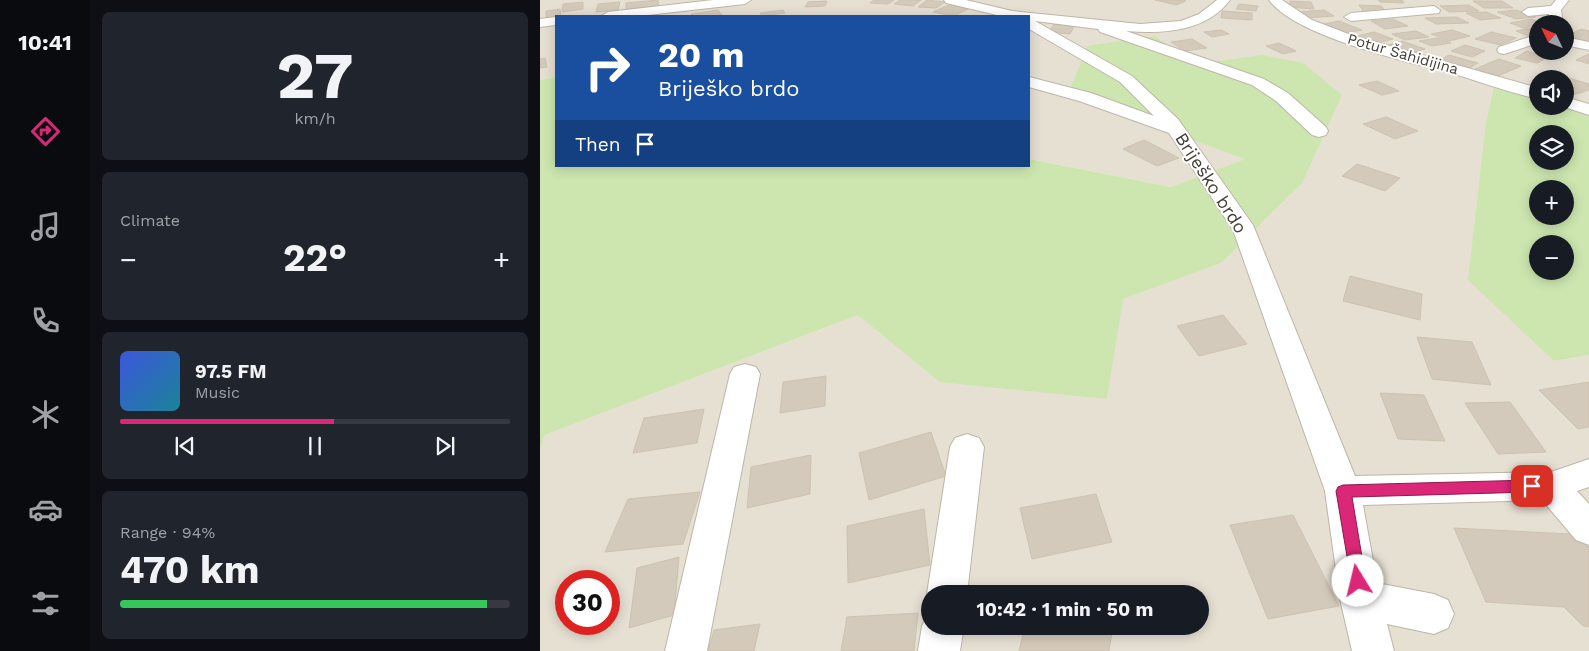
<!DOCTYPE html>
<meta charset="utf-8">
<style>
:root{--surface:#171b24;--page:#20242c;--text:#f1f3f6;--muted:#9ea1a6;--line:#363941;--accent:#db2777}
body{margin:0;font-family:"Work Sans",sans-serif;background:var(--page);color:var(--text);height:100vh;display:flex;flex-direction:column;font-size:19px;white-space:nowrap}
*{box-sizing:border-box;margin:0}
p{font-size:16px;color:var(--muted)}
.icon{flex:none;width:28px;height:28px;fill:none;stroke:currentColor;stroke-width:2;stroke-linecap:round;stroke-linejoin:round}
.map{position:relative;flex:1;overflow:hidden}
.drawer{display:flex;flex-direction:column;gap:12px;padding:12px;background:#0d0f14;width:450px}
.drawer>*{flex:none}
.guide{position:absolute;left:15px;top:15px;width:475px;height:152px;border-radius:0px;box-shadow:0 2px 12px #0003;background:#1a4fa0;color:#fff;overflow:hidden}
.needle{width:32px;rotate:313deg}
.fabs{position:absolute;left:989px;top:15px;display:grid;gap:10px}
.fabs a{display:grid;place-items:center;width:45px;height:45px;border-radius:50%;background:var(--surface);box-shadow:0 2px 12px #0003;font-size:25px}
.speed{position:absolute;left:15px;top:570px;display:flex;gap:10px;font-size:25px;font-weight:700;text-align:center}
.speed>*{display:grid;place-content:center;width:65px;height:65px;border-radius:50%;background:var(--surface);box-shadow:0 2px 12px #0003;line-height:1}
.speed .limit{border:8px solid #d22;background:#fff;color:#111}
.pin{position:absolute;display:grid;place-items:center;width:42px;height:42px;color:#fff;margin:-21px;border-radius:10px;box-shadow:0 2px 8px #0006}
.me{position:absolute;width:55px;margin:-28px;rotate:351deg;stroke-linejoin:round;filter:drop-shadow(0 0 4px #0008)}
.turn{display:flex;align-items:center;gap:18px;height:105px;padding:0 20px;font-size:22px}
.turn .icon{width:65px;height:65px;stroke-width:2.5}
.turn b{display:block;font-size:35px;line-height:42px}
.then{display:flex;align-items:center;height:48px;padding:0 20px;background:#0003;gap:10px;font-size:19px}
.big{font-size:38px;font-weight:700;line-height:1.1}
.drawer .widget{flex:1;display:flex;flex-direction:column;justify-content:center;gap:8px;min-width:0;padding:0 18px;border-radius:8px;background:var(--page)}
.drawer .dial{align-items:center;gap:0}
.dial b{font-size:65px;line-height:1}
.song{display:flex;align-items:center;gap:15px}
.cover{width:60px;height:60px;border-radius:8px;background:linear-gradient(135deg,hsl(230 70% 55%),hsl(190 70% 35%))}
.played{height:5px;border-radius:2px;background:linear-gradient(90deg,var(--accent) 55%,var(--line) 55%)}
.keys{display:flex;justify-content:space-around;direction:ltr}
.heat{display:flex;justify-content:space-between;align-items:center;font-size:28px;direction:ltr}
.charge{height:8px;border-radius:4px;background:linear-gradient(90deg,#34c759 94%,var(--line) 0)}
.trip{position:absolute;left:381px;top:585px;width:288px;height:50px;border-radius:25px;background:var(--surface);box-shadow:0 2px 12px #0003;font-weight:700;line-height:50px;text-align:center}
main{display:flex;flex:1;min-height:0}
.menu{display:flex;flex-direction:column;width:90px;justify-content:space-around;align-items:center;background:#090b0e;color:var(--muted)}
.menu .icon{width:35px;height:35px}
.menu .on{color:var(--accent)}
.menu b{font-size:22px;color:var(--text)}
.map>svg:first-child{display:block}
.residential{fill:#e6e0d3;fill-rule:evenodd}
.green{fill:#cde6af;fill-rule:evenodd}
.building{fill:#d4cabb;stroke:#cec2ae}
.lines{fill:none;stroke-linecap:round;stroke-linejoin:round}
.minor-casing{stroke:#bdb6a8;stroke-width:2}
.minor{fill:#fff;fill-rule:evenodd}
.route{fill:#db2777;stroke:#8e194d}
.labels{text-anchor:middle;stroke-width:4;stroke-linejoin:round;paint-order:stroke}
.far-street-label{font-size:15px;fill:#453f35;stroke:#fff}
.street-label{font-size:18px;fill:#453f35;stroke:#fff}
</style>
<main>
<nav class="menu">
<b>10:41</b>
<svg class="icon on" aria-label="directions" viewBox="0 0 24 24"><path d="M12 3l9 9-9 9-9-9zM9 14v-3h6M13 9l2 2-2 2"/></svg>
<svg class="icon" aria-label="music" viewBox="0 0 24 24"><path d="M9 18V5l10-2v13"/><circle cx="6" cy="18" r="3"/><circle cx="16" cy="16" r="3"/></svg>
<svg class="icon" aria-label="phone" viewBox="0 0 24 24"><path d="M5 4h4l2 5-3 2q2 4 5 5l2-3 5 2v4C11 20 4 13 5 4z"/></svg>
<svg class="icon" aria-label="climate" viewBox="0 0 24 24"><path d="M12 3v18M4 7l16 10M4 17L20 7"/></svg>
<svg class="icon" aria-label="car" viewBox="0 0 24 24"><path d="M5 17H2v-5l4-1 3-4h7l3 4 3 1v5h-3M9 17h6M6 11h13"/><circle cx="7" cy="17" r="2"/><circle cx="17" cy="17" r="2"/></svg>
<svg class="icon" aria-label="filters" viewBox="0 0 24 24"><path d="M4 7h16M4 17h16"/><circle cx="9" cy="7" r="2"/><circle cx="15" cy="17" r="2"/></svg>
</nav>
<section class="drawer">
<div class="widget dial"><b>27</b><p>km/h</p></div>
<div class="widget"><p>Climate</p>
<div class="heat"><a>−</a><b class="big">22°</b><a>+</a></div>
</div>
<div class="widget">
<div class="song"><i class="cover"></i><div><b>97.5 FM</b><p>Music</p></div></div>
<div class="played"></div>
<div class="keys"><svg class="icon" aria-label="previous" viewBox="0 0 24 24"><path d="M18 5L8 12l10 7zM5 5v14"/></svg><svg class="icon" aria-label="pause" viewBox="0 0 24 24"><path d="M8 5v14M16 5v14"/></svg><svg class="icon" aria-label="next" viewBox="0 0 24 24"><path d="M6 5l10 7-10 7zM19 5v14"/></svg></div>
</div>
<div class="widget"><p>Range · 94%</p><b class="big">470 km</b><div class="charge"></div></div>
</section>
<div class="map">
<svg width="1049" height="651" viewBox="0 0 1049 651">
<rect width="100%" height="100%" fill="#f2eee5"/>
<path class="residential" d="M0 0H1049V114L1025 106V79H998L997 97 955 83 1014 361 1049 355V651H0V449L5 435 318 315 567 399 582 299 681 263 802 95H528L706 159 631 187 489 159V16H16V77L0 80ZM998 24H1025V51H998ZM26 581H69V624H26ZM390 594H660V626H390Z"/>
<g class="green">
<path d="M614 36 656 64 722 55 763 63 802 95 762 183 681 263 583 299 567 399 400 382 318 315 5 435 0 449V80L16 77V166H489V159L631 187 705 159 528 95 547 46Z"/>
<path d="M955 83 997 97 998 106H1025L1049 114V355L1014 361 928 280 946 123ZM998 134H1025V161H998ZM998 189H1025V216H998ZM998 244H1025V271H998Z"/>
</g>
<g class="building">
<path d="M118 0 119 8 86 12V3Z"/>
<path d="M334 0H354L348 4 330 3Z"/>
<path d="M360 0H381L373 6 354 4Z"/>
<path d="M387 0 405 2 396 8 378 7Z"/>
<path d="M615 0H643L646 1 636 5Z"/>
<path d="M838 0H862L864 3 840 2Z"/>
<path d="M287 1 285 6 265 7 268 2Z"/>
<path d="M750 1 771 2 774 9 748 7 747 3 751 4Z"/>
<path d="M933 1H962L973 8H944Z"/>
<path d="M43 2V9L22 12 23 4Z"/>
<path d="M80 2 78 10 56 12 58 4Z"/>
<path d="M699 4 718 6 716 11 696 9Z"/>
<path d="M409 5 430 8 414 16 393 12Z"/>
<path d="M819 5 841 6 847 12H824Z"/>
<path d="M929 5 939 11 909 12 900 6Z"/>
<path d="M20 9 21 16 6 18V11Z"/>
<path d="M178 10 182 15 153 16 151 14Z"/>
<path d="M243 10 245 13 222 16 220 13Z"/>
<path d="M784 10 794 16 767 18 757 12Z"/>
<path d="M976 10 996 17 976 19 957 12Z"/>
<path d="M682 11 712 13V20L681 18Z"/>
<path d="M946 12 961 18 940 20 926 13Z"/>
<path d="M917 17 929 23 896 24 885 18Z"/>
<path d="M853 19 868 26 845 29 831 21Z"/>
<path d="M991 19 1005 24H998V28L989 30 970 23Z"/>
<path d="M799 21 822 30 806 33 784 24Z"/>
<path d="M514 24 535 25 530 34 509 32Z"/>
<path d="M985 29 998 33V34L989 36 976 31Z"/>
<path d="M1042 29 1049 31V43L1025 36Z"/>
<path d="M681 30 689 34 672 37 664 32Z"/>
<path d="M912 30 930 36 909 41 891 34Z"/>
<path d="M876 31 889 37 865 40 852 34Z"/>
<path d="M834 32 853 39 837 43 817 36Z"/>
<path d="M951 32 976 38 960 45 935 39Z"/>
<path d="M897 38 911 43 892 46 879 41Z"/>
<path d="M652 39 667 48 645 51 631 42Z"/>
<path d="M862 41 885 49 868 54 845 46Z"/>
<path d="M739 43 756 51 743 54 726 46Z"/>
<path d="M925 45 945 51 932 57 911 51Z"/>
<path d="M987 51 1008 57 997 63 975 58Z"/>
<path d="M1049 54V64L1036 60Z"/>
<path d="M909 55 938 63 928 69 898 61Z"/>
<path d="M5 58 7 67 0 68V59Z"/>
<path d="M959 59 981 66 958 76 935 69Z"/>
<path d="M1029 78 1049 84V90L1033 95 1025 93V79Z"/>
<path d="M837 81 859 91 842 95 819 85Z"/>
<path d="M846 117 878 131 855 139 823 124Z"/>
<path d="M604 140 639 158 617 166 583 149Z"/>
<path d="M817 164 860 178 845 191 802 176Z"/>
<path d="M810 276 882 294 880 320 803 301Z"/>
<path d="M683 315 707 344 659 356 637 326Z"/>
<path d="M877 337 932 342 951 385 892 379Z"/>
<path d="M286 376 285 406 240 413 243 382Z"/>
<path d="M1049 382V427L1038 429 999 390Z"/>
<path d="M840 393 884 395 905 441 858 439Z"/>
<path d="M970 402 1006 452 958 454 925 403Z"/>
<path d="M164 409 157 443 93 453 104 418Z"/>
<path d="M391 432 406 476 329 500 319 453Z"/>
<path d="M271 455 270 494 207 508 211 467Z"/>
<path d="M160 492 143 544 65 552 88 499Z"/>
<path d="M556 494 572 542 492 559 480 508Z"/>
<path d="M384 509 390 565 308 583 307 526Z"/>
<path d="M753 515 799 606 728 619 690 525Z"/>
<path d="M914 528 1049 535V627L1043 626 1024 607 946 602Z"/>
<path d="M139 557 134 615 89 628 97 568Z"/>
<path d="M378 613 374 651H301L307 617Z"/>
<path d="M220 624 214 651H168L174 630Z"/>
<path d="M485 626H573L569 651H479Z"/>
</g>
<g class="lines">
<g class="minor-casing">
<g id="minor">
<path d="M173 0H211L205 4 99 16H61L68 12Z"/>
<path d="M404 0H426L472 11 600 24 641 21 659 14 677 0H690C666 32 623 34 586 31L724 79 748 93 786 127 788 131 786 135 779 137 772 135 736 101 712 85 560 32 558 29 495 21 592 76 638 119 713 225 815 476 1011 472 1049 459V487L1037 491 1049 504V545L1036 540 1002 500 823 505 837 583 894 594 908 600 914 614 908 628 894 634 847 624 854 651H812L800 599 785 491 693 230 629 133 539 101 489 87V77L551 93 614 116 580 82 489 29V16H461L406 3Z"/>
<path d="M729 0H742L772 20 811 35 998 88V99C972 93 946 84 921 76 874 63 757 38 729 0Z"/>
<path d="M1016 0H1029L1021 10 1023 24H1009V14L988 16 982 12 988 8 1011 6Z"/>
<path d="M894 6 900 10 899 13 811 21 804 17 811 13Z"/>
<path d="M16 17V25L0 27V19Z"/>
<path d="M998 34V43L964 54 959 53 957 50 959 47Z"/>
<path d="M1025 37 1049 42V50L1025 45Z"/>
<path d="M1025 97 1049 104V115L1021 106H1025Z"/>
<path d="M205 364 216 367 220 374 167 651H125L190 374 194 367Z"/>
<path d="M427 434 439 438 444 447 427 594H390V601L387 594 410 447 415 438Z"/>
<path d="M390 611V626H424L420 651H378L382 626Z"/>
</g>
</g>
<use href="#minor" class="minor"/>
</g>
<path class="route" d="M992 480 997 482 999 486 997 490 992 492 812 497 826 581 823 586 818 588 812 586 796 491 798 487 803 485Z"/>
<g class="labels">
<g class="far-street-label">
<text transform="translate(863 54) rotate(16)" y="5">Potur Šahidijina</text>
</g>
<g class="street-label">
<text transform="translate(671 183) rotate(57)" y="6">Briješko brdo</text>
</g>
</g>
</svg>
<div class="fabs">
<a><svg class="needle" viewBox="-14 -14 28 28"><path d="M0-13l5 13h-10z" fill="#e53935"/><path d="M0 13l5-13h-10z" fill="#9ea1a6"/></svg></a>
<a><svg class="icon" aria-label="sound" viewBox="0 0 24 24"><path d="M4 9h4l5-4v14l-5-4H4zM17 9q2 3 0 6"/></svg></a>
<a><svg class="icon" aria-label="layers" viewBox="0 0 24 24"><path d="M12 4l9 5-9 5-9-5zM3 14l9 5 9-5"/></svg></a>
<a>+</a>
<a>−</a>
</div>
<div class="speed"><div class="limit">30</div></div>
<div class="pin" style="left:992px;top:486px;background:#d93025"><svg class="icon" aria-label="arrive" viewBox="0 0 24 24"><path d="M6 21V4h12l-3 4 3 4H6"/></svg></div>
<svg class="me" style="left:818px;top:581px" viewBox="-20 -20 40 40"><circle r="19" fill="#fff"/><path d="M0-13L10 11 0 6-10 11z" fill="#db2777"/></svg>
<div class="trip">10:42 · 1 min · 50 m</div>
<div class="guide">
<div class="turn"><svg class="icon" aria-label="right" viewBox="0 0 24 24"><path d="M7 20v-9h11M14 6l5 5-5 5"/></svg><div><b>20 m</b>Briješko brdo</div></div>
<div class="then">Then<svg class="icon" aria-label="arrive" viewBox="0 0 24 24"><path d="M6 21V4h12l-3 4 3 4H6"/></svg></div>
</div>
</div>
</main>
